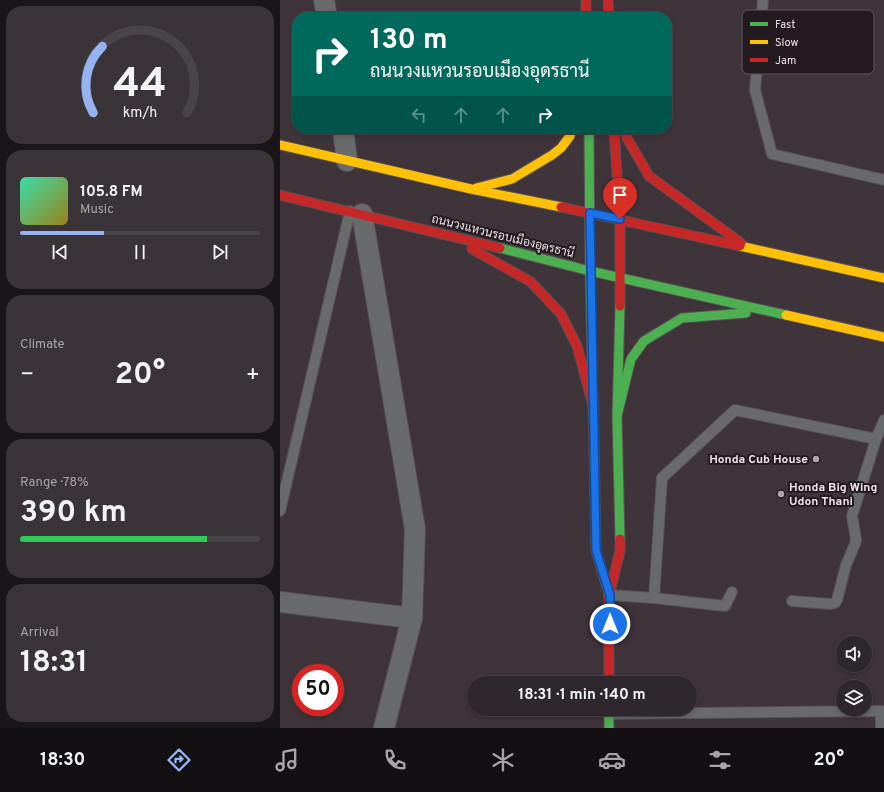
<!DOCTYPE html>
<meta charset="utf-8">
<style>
:root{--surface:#2e272c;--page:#3a3338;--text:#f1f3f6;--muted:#a7a5a9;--line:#494448;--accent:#95b2f1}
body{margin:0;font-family:Overpass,Sarabun,sans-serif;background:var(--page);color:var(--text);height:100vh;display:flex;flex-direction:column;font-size:15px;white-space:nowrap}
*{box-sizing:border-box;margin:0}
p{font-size:13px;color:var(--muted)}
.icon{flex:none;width:22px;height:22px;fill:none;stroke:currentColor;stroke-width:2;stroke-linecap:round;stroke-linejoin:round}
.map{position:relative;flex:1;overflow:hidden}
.panel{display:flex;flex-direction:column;gap:6px;padding:6px;background:#191518;width:280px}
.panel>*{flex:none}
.hud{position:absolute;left:12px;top:12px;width:380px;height:122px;border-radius:16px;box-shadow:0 2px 6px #0003,0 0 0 1px var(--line);background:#00695c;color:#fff;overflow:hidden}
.fabs{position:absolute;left:556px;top:636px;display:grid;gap:8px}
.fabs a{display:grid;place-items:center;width:36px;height:36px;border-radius:50%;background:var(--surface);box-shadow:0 2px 6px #0003,0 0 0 1px var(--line);font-size:20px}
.speed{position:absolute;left:12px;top:664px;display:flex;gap:8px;font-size:20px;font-weight:700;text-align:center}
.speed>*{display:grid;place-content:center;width:52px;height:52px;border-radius:50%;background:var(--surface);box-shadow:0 2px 6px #0003,0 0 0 1px var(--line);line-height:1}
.speed .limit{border:6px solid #d22;background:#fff;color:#111}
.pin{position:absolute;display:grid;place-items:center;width:34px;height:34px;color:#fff;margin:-41px -17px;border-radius:50% 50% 50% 0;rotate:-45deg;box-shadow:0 0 4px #0007}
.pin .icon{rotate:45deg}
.me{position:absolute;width:44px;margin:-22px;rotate:0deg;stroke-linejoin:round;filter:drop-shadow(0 0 3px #0008)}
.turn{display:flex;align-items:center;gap:14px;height:84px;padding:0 12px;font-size:18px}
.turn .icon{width:52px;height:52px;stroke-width:2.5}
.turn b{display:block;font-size:28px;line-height:34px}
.lanes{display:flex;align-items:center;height:38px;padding:0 12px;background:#0003;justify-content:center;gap:20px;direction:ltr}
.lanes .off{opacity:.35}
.big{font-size:30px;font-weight:700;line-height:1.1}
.panel .tile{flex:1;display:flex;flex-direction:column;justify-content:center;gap:6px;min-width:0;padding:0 14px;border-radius:16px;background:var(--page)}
.panel .dial{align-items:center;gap:0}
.dial svg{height:104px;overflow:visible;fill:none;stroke:var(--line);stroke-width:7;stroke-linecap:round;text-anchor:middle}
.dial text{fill:var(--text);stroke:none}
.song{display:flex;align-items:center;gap:12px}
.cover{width:48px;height:48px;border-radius:6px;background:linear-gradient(135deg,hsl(160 70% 55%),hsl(50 70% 35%))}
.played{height:4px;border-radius:2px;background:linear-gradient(90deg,var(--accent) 35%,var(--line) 35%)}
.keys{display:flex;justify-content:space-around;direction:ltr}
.heat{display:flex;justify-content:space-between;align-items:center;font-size:22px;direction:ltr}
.charge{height:6px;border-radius:3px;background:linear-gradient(90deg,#34c759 78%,var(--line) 0)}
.trip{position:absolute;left:187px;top:676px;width:230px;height:40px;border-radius:20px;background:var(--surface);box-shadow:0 2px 6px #0003,0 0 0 1px var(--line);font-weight:700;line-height:40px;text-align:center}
.tabs{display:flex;height:64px;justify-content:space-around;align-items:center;background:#121012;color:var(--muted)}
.tabs .icon{width:28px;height:28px}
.tabs .on{color:var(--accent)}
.tabs b{font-size:18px;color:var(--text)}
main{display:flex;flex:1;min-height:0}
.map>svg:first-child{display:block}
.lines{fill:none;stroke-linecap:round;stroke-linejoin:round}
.lane-casing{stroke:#595156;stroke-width:12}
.street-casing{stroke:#595156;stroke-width:22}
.fast-casing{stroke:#595156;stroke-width:11}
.slow-casing{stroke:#595156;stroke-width:11}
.jam-casing{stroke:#595156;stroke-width:11}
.lane{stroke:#686a6b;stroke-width:10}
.street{stroke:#686a6b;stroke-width:20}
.fast{stroke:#4caf50;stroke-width:9}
.slow{stroke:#ffc107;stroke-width:9}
.jam{stroke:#c62828;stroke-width:9}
.route-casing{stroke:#114b97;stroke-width:10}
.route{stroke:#1a73e8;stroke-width:7}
.poi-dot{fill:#b0a5ac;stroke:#231b20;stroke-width:1.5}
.labels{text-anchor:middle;stroke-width:4;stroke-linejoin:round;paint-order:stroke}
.street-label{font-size:12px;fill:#ede2e9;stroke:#231b20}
.poi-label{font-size:12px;font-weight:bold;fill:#ede2e9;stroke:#231b20;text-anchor:end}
.key{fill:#231b20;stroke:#60575c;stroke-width:1}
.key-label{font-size:11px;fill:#ede2e9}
</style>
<main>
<section class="panel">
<div class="tile dial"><svg viewBox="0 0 100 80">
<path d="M14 69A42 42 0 1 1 86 69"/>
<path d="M14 69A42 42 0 0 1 21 18" stroke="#95b2f1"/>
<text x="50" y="56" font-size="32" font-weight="700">44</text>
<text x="50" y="72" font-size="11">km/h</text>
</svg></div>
<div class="tile">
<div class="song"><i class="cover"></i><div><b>105.8 FM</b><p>Music</p></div></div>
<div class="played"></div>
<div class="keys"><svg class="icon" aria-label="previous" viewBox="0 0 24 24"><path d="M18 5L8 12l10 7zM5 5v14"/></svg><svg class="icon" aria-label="pause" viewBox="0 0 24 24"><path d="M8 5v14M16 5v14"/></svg><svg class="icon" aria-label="next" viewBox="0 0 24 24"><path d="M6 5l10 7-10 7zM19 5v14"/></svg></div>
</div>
<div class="tile"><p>Climate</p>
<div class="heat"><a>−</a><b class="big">20°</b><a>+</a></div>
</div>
<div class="tile"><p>Range · 78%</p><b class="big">390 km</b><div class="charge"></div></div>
<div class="tile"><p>Arrival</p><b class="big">18:31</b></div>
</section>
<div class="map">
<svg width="604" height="728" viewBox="0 0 604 728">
<rect width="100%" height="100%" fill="#3e343a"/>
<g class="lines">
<g class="lane-casing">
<g id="lane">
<path d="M483 0 475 90 492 154 604 180"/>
<path d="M0 511 70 211"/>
<path d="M329 595 374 598 382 478 455 410 596 439 604 420"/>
<path d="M374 598 445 606 452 592"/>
<path d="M512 601 551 604 555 603 557 600 566 565 575 544 576 539 572 516 596 439"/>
<path d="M329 714 601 711V728"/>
</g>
</g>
<g class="street-casing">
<g id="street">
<path d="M44 0 47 17"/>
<path d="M63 129 67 161"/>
<path d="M82 214 135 529 132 618 104 728"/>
<path d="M0 602 132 618"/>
</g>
</g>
<g class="fast-casing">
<g id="fast">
<path d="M309 129 310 271 314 441"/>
<path d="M220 248 310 271 506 315"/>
<path d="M337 416 351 359 364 341 402 318 466 313"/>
<path d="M340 539 337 416 340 306"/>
<path d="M329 709V728"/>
</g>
</g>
<g class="slow-casing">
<g id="slow">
<path d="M0 145 191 189 281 207"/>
<path d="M196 188 232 179 272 155 281 148 290 136 292 129"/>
<path d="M460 246 604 278"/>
<path d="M506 315 604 337"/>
</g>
</g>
<g class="jam-casing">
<g id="jam">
<path d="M306 0V17"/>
<path d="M328 0 329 17"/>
<path d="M334 129 340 219V306"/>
<path d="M345 129 347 138 369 176 461 243"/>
<path d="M0 195 220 248"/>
<path d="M281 207 460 246"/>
<path d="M192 249 251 282 281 314 297 346 314 409"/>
<path d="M314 441 316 551 329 594"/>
<path d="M329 683V595L340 551V539"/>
</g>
</g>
<use href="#lane" class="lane"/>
<use href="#street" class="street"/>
<use href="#fast" class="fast"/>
<use href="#slow" class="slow"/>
<use href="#jam" class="jam"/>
</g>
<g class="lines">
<g class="route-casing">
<path id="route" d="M330 624V595L316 550 310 213 340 219"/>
</g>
<use href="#route" class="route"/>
</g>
<g class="poi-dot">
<circle cx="536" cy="459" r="4"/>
<circle cx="501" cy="494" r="4"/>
</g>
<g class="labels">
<g class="street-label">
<text transform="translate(223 236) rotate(14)" y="4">ถนนวงแหวนรอบเมืองอุดรธานี</text>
</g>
<g class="poi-label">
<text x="528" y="463">Honda Cub House</text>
<text x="509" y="491" text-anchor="start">Honda Big Wing<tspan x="509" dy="14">Udon Thani</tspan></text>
</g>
</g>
<rect x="462" y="10" width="132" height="64" rx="6" class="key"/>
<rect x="470" y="22" width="18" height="4" fill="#4caf50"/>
<rect x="470" y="40" width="18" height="4" fill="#ffc107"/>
<rect x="470" y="58" width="18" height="4" fill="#c62828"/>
<g class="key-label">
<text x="495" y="28">Fast</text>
<text x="495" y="46">Slow</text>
<text x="495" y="64">Jam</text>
</g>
</svg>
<div class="fabs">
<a><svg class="icon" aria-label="sound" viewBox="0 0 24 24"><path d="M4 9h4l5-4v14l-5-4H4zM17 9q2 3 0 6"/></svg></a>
<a><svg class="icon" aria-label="layers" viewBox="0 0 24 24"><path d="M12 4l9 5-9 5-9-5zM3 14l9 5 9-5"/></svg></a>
</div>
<div class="speed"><div class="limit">50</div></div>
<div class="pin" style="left:340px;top:219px;background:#d93025"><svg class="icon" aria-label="arrive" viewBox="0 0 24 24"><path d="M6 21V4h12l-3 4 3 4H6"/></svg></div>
<svg class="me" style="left:330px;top:624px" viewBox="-20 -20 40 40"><circle r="17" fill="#1a73e8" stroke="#fff" stroke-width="3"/><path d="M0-11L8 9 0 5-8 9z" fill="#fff"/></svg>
<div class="trip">18:31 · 1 min · 140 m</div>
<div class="hud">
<div class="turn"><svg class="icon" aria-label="right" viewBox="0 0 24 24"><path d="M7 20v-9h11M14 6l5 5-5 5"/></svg><div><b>130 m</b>ถนนวงแหวนรอบเมืองอุดรธานี</div></div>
<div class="lanes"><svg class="icon off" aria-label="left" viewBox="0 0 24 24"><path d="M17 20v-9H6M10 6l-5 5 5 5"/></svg><svg class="icon off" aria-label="ahead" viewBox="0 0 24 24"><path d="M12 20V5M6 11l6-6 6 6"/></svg><svg class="icon off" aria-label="ahead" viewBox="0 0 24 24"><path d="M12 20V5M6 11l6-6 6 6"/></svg><svg class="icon" aria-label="right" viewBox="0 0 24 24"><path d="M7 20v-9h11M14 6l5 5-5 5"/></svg></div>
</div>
</div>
</main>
<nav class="tabs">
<b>18:30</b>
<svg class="icon on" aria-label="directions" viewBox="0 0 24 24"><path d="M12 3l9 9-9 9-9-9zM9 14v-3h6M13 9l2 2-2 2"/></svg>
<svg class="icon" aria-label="music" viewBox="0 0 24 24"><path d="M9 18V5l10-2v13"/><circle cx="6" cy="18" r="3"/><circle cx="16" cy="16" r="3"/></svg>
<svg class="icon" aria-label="phone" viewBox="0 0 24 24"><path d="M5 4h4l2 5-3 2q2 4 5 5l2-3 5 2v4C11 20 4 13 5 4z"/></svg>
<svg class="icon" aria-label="climate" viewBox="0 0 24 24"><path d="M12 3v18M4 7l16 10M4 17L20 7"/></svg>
<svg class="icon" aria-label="car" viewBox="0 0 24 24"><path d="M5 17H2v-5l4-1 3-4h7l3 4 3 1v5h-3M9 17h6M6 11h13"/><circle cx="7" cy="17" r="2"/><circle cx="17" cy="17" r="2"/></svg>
<svg class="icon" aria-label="filters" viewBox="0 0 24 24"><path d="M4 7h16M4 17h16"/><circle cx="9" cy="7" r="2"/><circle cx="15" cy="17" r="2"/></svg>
<b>20°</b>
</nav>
